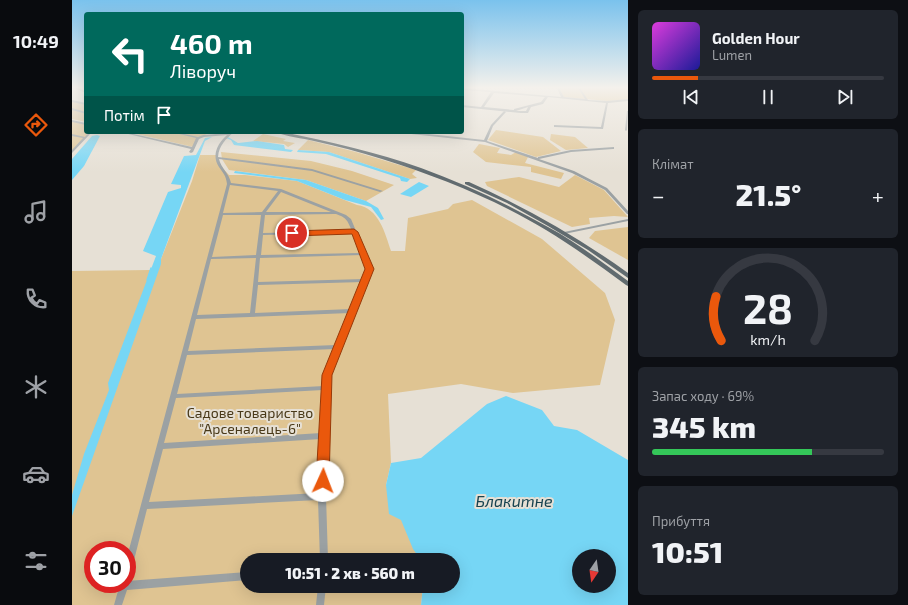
<!DOCTYPE html>
<html lang="uk">
<meta charset="utf-8">
<style>
:root{--surface:#171b24;--page:#20242c;--text:#f1f3f6;--muted:#9ea1a6;--line:#363941;--accent:#ea580c}
body{margin:0;font-family:"Exo 2",sans-serif;background:var(--page);color:var(--text);height:100vh;display:flex;flex-direction:column;font-size:15px;white-space:nowrap}
*{box-sizing:border-box;margin:0}
p{font-size:13px;color:var(--muted)}
.icon{flex:none;width:22px;height:22px;fill:none;stroke:currentColor;stroke-width:2;stroke-linecap:round;stroke-linejoin:round}
.map{position:relative;flex:1;overflow:hidden}
.drawer{display:flex;flex-direction:column;gap:10px;padding:10px;background:#0d0f14;width:280px}
.drawer>*{flex:none}
.top-card{position:absolute;left:12px;top:12px;width:380px;height:122px;border-radius:4px;box-shadow:0 4px 16px #0002;background:#00695c;color:#fff;overflow:hidden}
.needle{width:26px;rotate:193deg}
.controls{position:absolute;left:500px;top:549px;display:grid;gap:8px}
.controls a{display:grid;place-items:center;width:44px;height:44px;border-radius:50%;background:var(--surface);box-shadow:0 4px 16px #0002;font-size:20px}
.speed{position:absolute;left:12px;top:541px;display:flex;gap:8px;font-size:20px;font-weight:700;text-align:center}
.speed>*{display:grid;place-content:center;width:52px;height:52px;border-radius:50%;background:var(--surface);box-shadow:0 4px 16px #0002;line-height:1}
.speed .limit{border:6px solid #d22;background:#fff;color:#111}
.pin{position:absolute;display:grid;place-items:center;width:34px;height:34px;color:#fff;margin:-17px;border:2px solid #fff;border-radius:50%;box-shadow:0 1px 4px #0007}
.me{position:absolute;width:44px;margin:-22px;rotate:2deg;stroke-linejoin:round;filter:drop-shadow(0 0 3px #0008)}
.turn{display:flex;align-items:center;gap:14px;height:84px;padding:0 20px;font-size:18px}
.turn .icon{width:52px;height:52px;stroke-width:2.5}
.turn b{display:block;font-size:28px;line-height:34px}
.then{display:flex;align-items:center;height:38px;padding:0 20px;background:#0003;gap:8px;font-size:15px}
.big{font-size:30px;font-weight:800;line-height:1.1}
.drawer .widget{flex:1;display:flex;flex-direction:column;justify-content:center;gap:6px;min-width:0;padding:0 14px;border-radius:6px;background:var(--page)}
.drawer .dial{align-items:center;gap:0}
.dial svg{height:104px;overflow:visible;fill:none;stroke:var(--line);stroke-width:7;stroke-linecap:round;text-anchor:middle}
.dial text{fill:var(--text);stroke:none}
.song{display:flex;align-items:center;gap:12px}
.cover{width:48px;height:48px;border-radius:6px;background:linear-gradient(135deg,hsl(300 70% 55%),hsl(240 70% 35%))}
.played{height:4px;border-radius:2px;background:linear-gradient(90deg,var(--accent) 20%,var(--line) 20%)}
.keys{display:flex;justify-content:space-around;direction:ltr}
.heat{display:flex;justify-content:space-between;align-items:center;font-size:22px;direction:ltr}
.charge{height:6px;border-radius:3px;background:linear-gradient(90deg,#34c759 69%,var(--line) 0)}
.trip{position:absolute;left:168px;top:553px;width:220px;height:40px;border-radius:20px;background:var(--surface);box-shadow:0 4px 16px #0002;font-weight:800;line-height:40px;text-align:center}
main{display:flex;flex:1;min-height:0}
.tabs{display:flex;flex-direction:column;width:72px;justify-content:space-around;align-items:center;background:#090b0e;color:var(--muted)}
.tabs .icon{width:28px;height:28px}
.tabs .on{color:var(--accent)}
.tabs b{font-size:18px;color:var(--text)}
.map>svg:first-child{display:block}
.green{fill:#dfc492;fill-rule:evenodd}
.water{fill:#76d6f5;fill-rule:evenodd}
.lines{fill:none;stroke-linecap:round;stroke-linejoin:round}
.stream{stroke:#76d6f5;stroke-width:1.5}
.minor{fill:#9ba1a3;fill-rule:evenodd}
.major{fill:#616b6f;fill-rule:evenodd}
.route{fill:#ea580c;stroke:#983908}
.labels{text-anchor:middle;stroke-width:4;stroke-linejoin:round;paint-order:stroke}
.near-park-label{font-size:14px;fill:#493919;stroke:#e6e0d5}
.near-water-label{font-size:16px;font-style:italic;fill:#184350;stroke:#e6e0d5}
</style>
<main>
<nav class="tabs">
<b>10:49</b>
<svg class="icon on" aria-label="directions" viewBox="0 0 24 24"><path d="M12 3l9 9-9 9-9-9zM9 14v-3h6M13 9l2 2-2 2"/></svg>
<svg class="icon" aria-label="music" viewBox="0 0 24 24"><path d="M9 18V5l10-2v13"/><circle cx="6" cy="18" r="3"/><circle cx="16" cy="16" r="3"/></svg>
<svg class="icon" aria-label="phone" viewBox="0 0 24 24"><path d="M5 4h4l2 5-3 2q2 4 5 5l2-3 5 2v4C11 20 4 13 5 4z"/></svg>
<svg class="icon" aria-label="climate" viewBox="0 0 24 24"><path d="M12 3v18M4 7l16 10M4 17L20 7"/></svg>
<svg class="icon" aria-label="car" viewBox="0 0 24 24"><path d="M5 17H2v-5l4-1 3-4h7l3 4 3 1v5h-3M9 17h6M6 11h13"/><circle cx="7" cy="17" r="2"/><circle cx="17" cy="17" r="2"/></svg>
<svg class="icon" aria-label="filters" viewBox="0 0 24 24"><path d="M4 7h16M4 17h16"/><circle cx="9" cy="7" r="2"/><circle cx="15" cy="17" r="2"/></svg>
</nav>
<div class="map">
<svg width="556" height="605" viewBox="0 0 556 605">
<rect width="100%" height="100%" fill="#e6e0d5"/>
<g class="green">
<path d="M487 88H556V99L536 101 492 97Z"/>
<path d="M0 101 14 104V122L0 119Z"/>
<path d="M0 121 14 124V132H19L0 152Z"/>
<path d="M424 130 471 137 489 151 464 157 416 140Z"/>
<path d="M56 132H129L135 134 126 138 121 147Z"/>
<path d="M191 134 214 139 211 141 223 143 216 147 212 144 181 141Z"/>
<path d="M479 134 503 137 516 148 494 150 478 140Z"/>
<path d="M236 140 284 152 344 170 340 174 345 178 338 179 257 152 226 150Z"/>
<path d="M407 144 428 148 425 153 439 155 444 152 456 157 453 163 492 173 489 179 459 172V167L414 162 401 152Z"/>
<path d="M149 152 239 161 280 171 322 185 294 201 234 180 157 170 150 159Z"/>
<path d="M128 155H145L147 164 157 175H173L225 181 285 205C307 208 313 233 319 251H333L336 218 376 209 381 204 400 200 470 239 533 293 543 320 528 385 441 393 389 384 316 394 319 463 314 485 349 560H175V586H351L349 605H0V271L78 270 89 259 120 181ZM21 550H55V584H21Z"/>
<path d="M503 175 532 190 556 217 542 216 517 218 518 224 500 227 415 186 413 182 447 177 487 187Z"/>
<path d="M556 227V260L517 238 523 231Z"/>
</g>
<g class="water">
<path d="M25 135 28 136 12 166 0 180V159L20 136Z"/>
<path d="M140 137 133 141 89 259V264L0 516V495L12 454 37 390 36 383 84 256 71 251 96 192 109 188V185L99 184 112 156 124 155 133 138Z"/>
<path d="M156 137 166 143 185 141 212 145 213 149 221 150 219 152 162 145 159 140 154 138Z"/>
<path d="M226 150 257 152 338 179 335 182 329 181 328 178 254 154 225 152Z"/>
<path d="M163 171 234 180 294 201 306 208 312 219 309 220 299 207 273 200 225 181 162 173Z"/>
<path d="M347 182 357 186 339 197 328 194Z"/>
<path d="M434 396 470 410 482 426 505 430 556 460V605H349L351 586H381V560H349L341 549 329 520 317 514 314 485 319 463 349 458 415 404ZM507 556H537V586H507Z"/>
</g>
<g class="lines">
<path class="stream" d="M75 280 79 268"/>
<g class="minor">
<path d="M390 88 489 97 485 88H487L492 97 513 99 506 88H508L516 100 535 101 556 99V101L536 103 531 129 483 127H482V125L529 127 534 103 476 97 471 104 459 107 456 113H449L390 107V105L409 107 419 92 390 90ZM422 93 473 97 469 102 442 109V110L412 107ZM456 107 454 111H444Z"/>
<path d="M0 100 14 103V105L0 102Z"/>
<path d="M0 108 14 112V114L0 110Z"/>
<path d="M432 111 434 112 421 126 415 141 466 158V157L499 150 542 147V149H541L499 152 467 159 502 171 535 188 556 211V214H555L533 190 500 173 413 142 330 133 329 132H338L412 140 419 125Z"/>
<path d="M555 111H556L555 130 554 131 553 130Z"/>
<path d="M0 120 14 123V125L0 122Z"/>
<path d="M17 132H20L0 153V150L11 138 0 136V134L13 137Z"/>
<path d="M48 132H53L120 147 124 138 99 132H104L126 137 131 135 157 133 159 132H162C154 139 147 145 146 157L240 169 311 191 308 192 240 171 147 159C149 168 157 173 159 183L209 189 274 215 279 219 300 269 258 375 254 496 256 560H248L246 500 75 509 59 572 58 575 55 576V557L155 184C154 175 151 173 147 167 139 155 146 143 155 135L132 137 127 139 121 152 119 153 117 152 119 149ZM158 185 206 191 190 212 151 213ZM209 192 259 212H194ZM262 214H264C275 218 275 220 280 231L191 233 193 215ZM151 215H189L184 255 140 257ZM281 233 289 253 189 255 191 235ZM290 255 296 269 292 279 186 282 188 258ZM184 258 178 313 125 315 139 259ZM291 282 279 309 183 313 186 285ZM278 313 264 345 116 351 124 319ZM263 349 252 375V386L105 394 115 355ZM251 390 249 433 92 443 104 398ZM249 439 246 493 77 502 91 449Z"/>
<path d="M556 219V221L492 234 490 233 492 232Z"/>
<path d="M175 572V580L55 590 50 605H42L48 584H55V581Z"/>
<path d="M246 586H254L252 605H244Z"/>
</g>
<g class="major">
<path d="M2 88H5L14 91V93Z"/>
<path d="M204 132H211C258 142 304 152 349 168 393 184 435 204 476 227 504 242 530 262 556 281V286L554 285C528 266 502 247 474 230 423 199 367 177 310 159 288 152 265 146 242 141 231 138 214 137 204 132Z"/>
<path d="M393 182H397C453 207 506 237 556 273V278L516 250 476 226 435 203 393 184Z"/>
</g>
</g>
<linearGradient id="sky" x2="0" y2="1"><stop stop-color="#7ac2ed"/><stop offset="0.51" stop-color="#f4f1ec"/><stop offset="1" stop-color="#f4f1ec" stop-opacity="0"/></linearGradient>
<rect width="556" height="172" fill="url(#sky)"/>
<path class="route" d="M282 229 286 232 302 269 260 375 257 481 255 485 251 487 246 485 244 481 250 375 293 269 280 234 220 236 216 233 220 231Z"/>
<g class="labels">
<g class="near-park-label">
<text x="178" y="418">Садове товариство<tspan x="178" dy="16">"Арсеналець-6"</tspan></text>
</g>
<g class="near-water-label">
<text x="442" y="507">Блакитне</text>
</g>
</g>
</svg>
<div class="controls">
<a><svg class="needle" viewBox="-14 -14 28 28"><path d="M0-13l5 13h-10z" fill="#e53935"/><path d="M0 13l5-13h-10z" fill="#9ea1a6"/></svg></a>
</div>
<div class="speed"><div class="limit">30</div></div>
<div class="pin" style="left:220px;top:233px;background:#d93025"><svg class="icon" aria-label="arrive" viewBox="0 0 24 24"><path d="M6 21V4h12l-3 4 3 4H6"/></svg></div>
<svg class="me" style="left:251px;top:481px" viewBox="-20 -20 40 40"><circle r="19" fill="#fff"/><path d="M0-13L10 11 0 6-10 11z" fill="#ea580c"/></svg>
<div class="trip">10:51 · 2 хв · 560 m</div>
<div class="top-card">
<div class="turn"><svg class="icon" aria-label="left" viewBox="0 0 24 24"><path d="M17 20v-9H6M10 6l-5 5 5 5"/></svg><div><b>460 m</b>Ліворуч</div></div>
<div class="then">Потім<svg class="icon" aria-label="arrive" viewBox="0 0 24 24"><path d="M6 21V4h12l-3 4 3 4H6"/></svg></div>
</div>
</div>
<section class="drawer">
<div class="widget">
<div class="song"><i class="cover"></i><div><b>Golden Hour</b><p>Lumen</p></div></div>
<div class="played"></div>
<div class="keys"><svg class="icon" aria-label="previous" viewBox="0 0 24 24"><path d="M18 5L8 12l10 7zM5 5v14"/></svg><svg class="icon" aria-label="pause" viewBox="0 0 24 24"><path d="M8 5v14M16 5v14"/></svg><svg class="icon" aria-label="next" viewBox="0 0 24 24"><path d="M6 5l10 7-10 7zM19 5v14"/></svg></div>
</div>
<div class="widget"><p>Клімат</p>
<div class="heat"><a>−</a><b class="big">21.5°</b><a>+</a></div>
</div>
<div class="widget dial"><svg viewBox="0 0 100 80">
<path d="M14 69A42 42 0 1 1 86 69"/>
<path d="M14 69A42 42 0 0 1 10 35" stroke="#ea580c"/>
<text x="50" y="56" font-size="32" font-weight="700">28</text>
<text x="50" y="72" font-size="11">km/h</text>
</svg></div>
<div class="widget"><p>Запас ходу · 69%</p><b class="big">345 km</b><div class="charge"></div></div>
<div class="widget"><p>Прибуття</p><b class="big">10:51</b></div>
</section>
</main>
